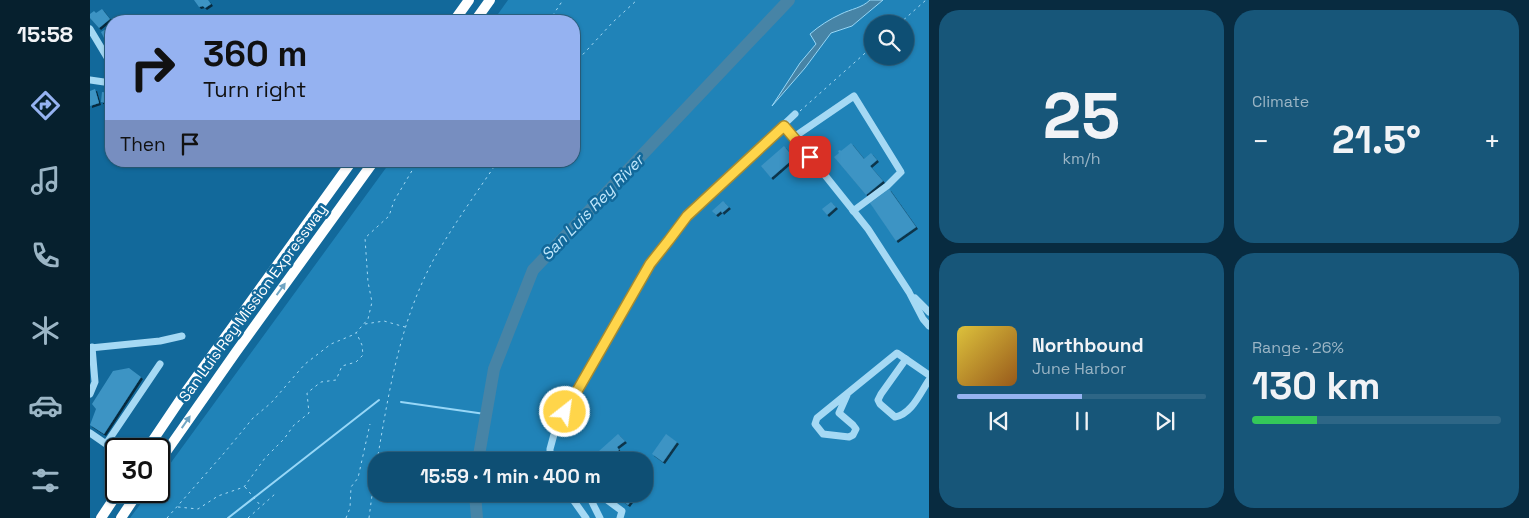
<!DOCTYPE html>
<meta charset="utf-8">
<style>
:root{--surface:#0e4f74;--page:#175679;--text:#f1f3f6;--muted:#9bb5c5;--line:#2e6686;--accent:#95b2f1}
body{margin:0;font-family:"Space Grotesk",sans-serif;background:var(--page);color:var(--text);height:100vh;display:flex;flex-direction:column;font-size:19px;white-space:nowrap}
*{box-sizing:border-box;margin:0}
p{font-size:16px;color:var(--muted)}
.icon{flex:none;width:28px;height:28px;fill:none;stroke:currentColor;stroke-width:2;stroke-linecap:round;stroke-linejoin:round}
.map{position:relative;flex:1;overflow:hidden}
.details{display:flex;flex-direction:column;gap:10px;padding:10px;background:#082b40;width:600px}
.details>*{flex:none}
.hud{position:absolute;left:15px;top:15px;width:475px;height:152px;border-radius:20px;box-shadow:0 1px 4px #0004,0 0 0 1px var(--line);background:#95b2f1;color:#111;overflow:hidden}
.buttons{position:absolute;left:774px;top:15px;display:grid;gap:10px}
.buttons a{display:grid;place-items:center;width:50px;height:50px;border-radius:50%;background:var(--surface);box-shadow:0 1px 4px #0004,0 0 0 1px var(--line);font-size:25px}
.speed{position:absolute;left:15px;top:438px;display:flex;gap:10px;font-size:25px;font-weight:700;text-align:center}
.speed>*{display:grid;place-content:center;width:65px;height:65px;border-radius:50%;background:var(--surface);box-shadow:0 1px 4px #0004,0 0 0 1px var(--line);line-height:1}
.speed .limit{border:2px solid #111;border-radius:8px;background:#fff;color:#111}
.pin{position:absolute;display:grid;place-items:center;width:42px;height:42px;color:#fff;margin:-21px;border-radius:10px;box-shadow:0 2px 8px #0006}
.me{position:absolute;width:55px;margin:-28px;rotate:30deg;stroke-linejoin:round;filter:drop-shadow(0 0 4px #0008)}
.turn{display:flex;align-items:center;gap:18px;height:105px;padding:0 15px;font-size:22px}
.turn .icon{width:65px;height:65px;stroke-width:2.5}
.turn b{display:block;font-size:35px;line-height:42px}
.then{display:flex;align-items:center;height:48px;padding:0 15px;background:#0003;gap:10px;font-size:19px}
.big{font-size:38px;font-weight:700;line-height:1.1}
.details .tile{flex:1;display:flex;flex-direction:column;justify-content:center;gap:8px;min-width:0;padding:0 18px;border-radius:20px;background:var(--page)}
.details .dial{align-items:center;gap:0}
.dial b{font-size:65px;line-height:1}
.song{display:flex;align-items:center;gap:15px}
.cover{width:60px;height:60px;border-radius:8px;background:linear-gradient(135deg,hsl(50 70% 55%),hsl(30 70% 35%))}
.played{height:5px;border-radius:2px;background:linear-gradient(90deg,var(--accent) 50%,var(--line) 50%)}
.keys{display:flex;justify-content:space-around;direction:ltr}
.heat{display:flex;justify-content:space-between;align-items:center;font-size:28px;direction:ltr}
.charge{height:8px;border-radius:4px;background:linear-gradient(90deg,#34c759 26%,var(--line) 0)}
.details .tiles{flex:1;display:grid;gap:10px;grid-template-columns:repeat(2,1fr)}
.trip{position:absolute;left:278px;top:452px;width:285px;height:50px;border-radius:20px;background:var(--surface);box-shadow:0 1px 4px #0004,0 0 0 1px var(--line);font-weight:700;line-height:50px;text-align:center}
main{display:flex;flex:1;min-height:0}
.tabs{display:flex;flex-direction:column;width:90px;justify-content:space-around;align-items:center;background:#06202e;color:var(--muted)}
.tabs .icon{width:35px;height:35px}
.tabs .current{color:var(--accent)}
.tabs b{font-size:22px;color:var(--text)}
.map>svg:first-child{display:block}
.green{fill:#2083b8;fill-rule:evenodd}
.water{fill:#4784a6;stroke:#97d7f7}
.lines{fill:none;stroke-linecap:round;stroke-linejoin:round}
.stream{stroke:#97d7f7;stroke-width:2}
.river{stroke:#4784a6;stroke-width:12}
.building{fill:#3e94c4;filter:url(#shadow)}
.path{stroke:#a5d9f4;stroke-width:1;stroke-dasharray:2.5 4;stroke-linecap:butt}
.minor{stroke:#a5d9f4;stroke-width:7}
.highway{stroke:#fff;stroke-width:10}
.oneway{fill:#71a5c3}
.route-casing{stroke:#a68a30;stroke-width:12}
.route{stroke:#ffd54a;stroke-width:9}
.labels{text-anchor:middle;stroke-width:5;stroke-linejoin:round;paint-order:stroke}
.street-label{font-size:15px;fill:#fff;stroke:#12699b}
.water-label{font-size:16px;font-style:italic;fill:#bee6fb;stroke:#12699b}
</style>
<main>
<nav class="tabs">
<b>15:58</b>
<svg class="icon current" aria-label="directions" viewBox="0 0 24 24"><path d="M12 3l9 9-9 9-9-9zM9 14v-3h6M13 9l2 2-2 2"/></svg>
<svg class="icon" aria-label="music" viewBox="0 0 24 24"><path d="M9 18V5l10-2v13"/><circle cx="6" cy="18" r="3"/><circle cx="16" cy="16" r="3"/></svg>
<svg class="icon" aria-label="phone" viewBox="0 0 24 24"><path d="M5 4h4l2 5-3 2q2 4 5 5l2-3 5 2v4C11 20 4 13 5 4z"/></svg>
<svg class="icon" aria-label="climate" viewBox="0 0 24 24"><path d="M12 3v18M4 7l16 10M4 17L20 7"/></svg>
<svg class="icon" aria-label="car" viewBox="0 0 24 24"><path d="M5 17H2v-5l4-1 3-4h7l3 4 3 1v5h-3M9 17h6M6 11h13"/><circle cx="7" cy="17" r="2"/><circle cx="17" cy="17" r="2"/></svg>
<svg class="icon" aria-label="filters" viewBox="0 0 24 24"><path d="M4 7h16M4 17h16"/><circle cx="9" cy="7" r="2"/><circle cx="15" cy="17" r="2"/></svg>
</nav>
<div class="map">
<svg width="839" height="518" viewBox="0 0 839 518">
<defs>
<filter id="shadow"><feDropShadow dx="2" dy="2" stdDeviation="0" flood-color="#0009"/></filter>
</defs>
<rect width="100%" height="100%" fill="#12699b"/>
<path class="green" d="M418 0H780L775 5 749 15 720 34 726 44 710 63 715 68 741 33 762 26 793 0H839V518H40L60 491H69V479L301 161H484V21H403ZM782 24H815V56H782ZM286 461H554V494H286Z"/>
<path class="water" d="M780 0H793L762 26 741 33 715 68 682 106 710 63 726 44 720 34C729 26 740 19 751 14 761 9 772 8 780 0Z"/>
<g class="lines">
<g class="stream">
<path d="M311 402 395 414"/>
<path d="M138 518 289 400"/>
</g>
<g class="river">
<path d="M388 461 404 369 443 270 699 0"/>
<path d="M385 494 387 518"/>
</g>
</g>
<g class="building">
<path d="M104 0H118L121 4 115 8 113 6 109 7Z"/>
<path d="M12 9 20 19 9 28 0 18V14L4 11 6 13Z"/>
<path d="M21 26V42L17 44 11 32Z"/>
<path d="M5 89 9 103 0 106V91Z"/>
<path d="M12 92 21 93V106H15L16 103 11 102Z"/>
<path d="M761 143 774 159 781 153 787 160 780 166 793 181 776 195 744 157 749 153 748 151 750 150 751 151Z"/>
<path d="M694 146 704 158 681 178 671 166Z"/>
<path d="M799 189 826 227 806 241 780 203Z"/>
<path d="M633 201 639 207 632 213 631 211 626 215 622 211Z"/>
<path d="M741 202 746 207 737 215 732 209Z"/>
<path d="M39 368 51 377 14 434 0 425 6 409 2 404 23 371Z"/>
<path d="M528 434 535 441 527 447 529 450 517 460 509 451Z"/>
<path d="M576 434 587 442 573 462 562 454Z"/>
<path d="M523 494H546L538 505Z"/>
</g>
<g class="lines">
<g class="path">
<path d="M459 21 473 0"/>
<path d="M809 24 836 0"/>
<path d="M484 64 523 22 547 0"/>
<path d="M710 111 782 47"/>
<path d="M275 324 294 321 315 327"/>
<path d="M287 461C299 391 310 320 345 257 364 224 387 192 408 161"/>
<path d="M155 487 170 505"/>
<path d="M88 507 108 509 128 496 154 487 175 458 194 439 204 425 219 413 217 393 231 382 246 380 252 366 266 362 273 355 272 345 266 332"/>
<path d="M77 518 135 452 163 418 181 403 215 364 241 344 265 334 278 319 282 302 278 282 275 238 299 216 304 201 323 169 331 161"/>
<path d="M158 518 185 494"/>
<path d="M256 518 260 508 261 487 268 478 280 424"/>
<path d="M279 518 286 465"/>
</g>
<g class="minor">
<path d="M0 29 18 59 21 67"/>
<path d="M0 80 21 83V80"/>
<path d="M694 126 710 144 778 229 819 292 833 319 839 326"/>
<path d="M704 137 764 96 811 172 797 186 763 211"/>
<path d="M825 298 839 312"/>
<path d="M0 348 70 341 92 336"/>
<path d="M816 359 791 394 788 400 790 404 805 417C822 414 830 393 839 380"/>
<path d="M0 394 5 382 2 347"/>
<path d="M757 395 749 413 763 425 766 429 763 435 759 437 733 434 725 424 727 418 807 353 839 375"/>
<path d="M0 433 16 444 70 364"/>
<path d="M460 461V449L466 427 560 264 597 216 705 114"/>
<path d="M479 494 496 518"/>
<path d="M498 494 510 518"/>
<path d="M509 494 532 511 530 518"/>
</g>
<g class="highway">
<path d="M364 21 379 0"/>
<path d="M385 21 400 0"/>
<path d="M57 449 90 400 262 161"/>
<path d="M69 462 146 352 284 161"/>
<path d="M11 518 29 491"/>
<path d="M31 518 49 491"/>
</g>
</g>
<defs><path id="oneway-solid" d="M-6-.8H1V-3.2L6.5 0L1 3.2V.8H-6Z" transform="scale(1.25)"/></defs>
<g class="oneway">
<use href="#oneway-solid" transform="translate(191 289) rotate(-54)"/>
<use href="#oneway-solid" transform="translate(96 422) rotate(-55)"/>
</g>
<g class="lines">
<g class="route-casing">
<path id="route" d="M475 412 560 264 579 240 597 216 694 126 720 157"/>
</g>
<use href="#route" class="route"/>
</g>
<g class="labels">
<g class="street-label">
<text transform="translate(163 303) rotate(-54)" y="5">San Luis Rey Mission Expressway</text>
</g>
<g class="water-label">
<text transform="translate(502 207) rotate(-46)" y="6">San Luis Rey River</text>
</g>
</g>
</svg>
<div class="buttons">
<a><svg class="icon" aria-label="search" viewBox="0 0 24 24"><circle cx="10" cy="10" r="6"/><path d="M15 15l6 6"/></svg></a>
</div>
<div class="speed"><div class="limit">30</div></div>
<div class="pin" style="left:720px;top:157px;background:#d93025"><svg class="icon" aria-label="arrive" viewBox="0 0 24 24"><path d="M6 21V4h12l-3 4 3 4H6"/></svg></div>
<svg class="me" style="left:475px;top:412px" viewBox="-20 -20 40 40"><circle r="17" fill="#ffd54a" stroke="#fff" stroke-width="3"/><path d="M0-11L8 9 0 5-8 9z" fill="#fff"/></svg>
<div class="trip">15:59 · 1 min · 400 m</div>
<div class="hud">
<div class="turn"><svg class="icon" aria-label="right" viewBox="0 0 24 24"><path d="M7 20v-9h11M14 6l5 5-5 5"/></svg><div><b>360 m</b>Turn right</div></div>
<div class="then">Then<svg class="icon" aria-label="arrive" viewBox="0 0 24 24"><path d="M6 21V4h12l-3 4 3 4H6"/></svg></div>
</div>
</div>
<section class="details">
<div class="tiles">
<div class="tile dial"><b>25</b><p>km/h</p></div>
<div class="tile"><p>Climate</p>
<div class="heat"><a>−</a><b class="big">21.5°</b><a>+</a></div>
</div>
<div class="tile">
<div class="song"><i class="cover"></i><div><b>Northbound</b><p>June Harbor</p></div></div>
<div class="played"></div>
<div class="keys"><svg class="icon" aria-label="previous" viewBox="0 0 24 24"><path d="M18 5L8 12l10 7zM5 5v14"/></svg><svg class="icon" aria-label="pause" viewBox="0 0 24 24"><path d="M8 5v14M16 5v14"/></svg><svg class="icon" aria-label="next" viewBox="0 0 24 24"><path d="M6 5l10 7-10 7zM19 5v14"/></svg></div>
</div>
<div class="tile"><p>Range · 26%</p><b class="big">130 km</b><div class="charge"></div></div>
</div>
</section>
</main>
